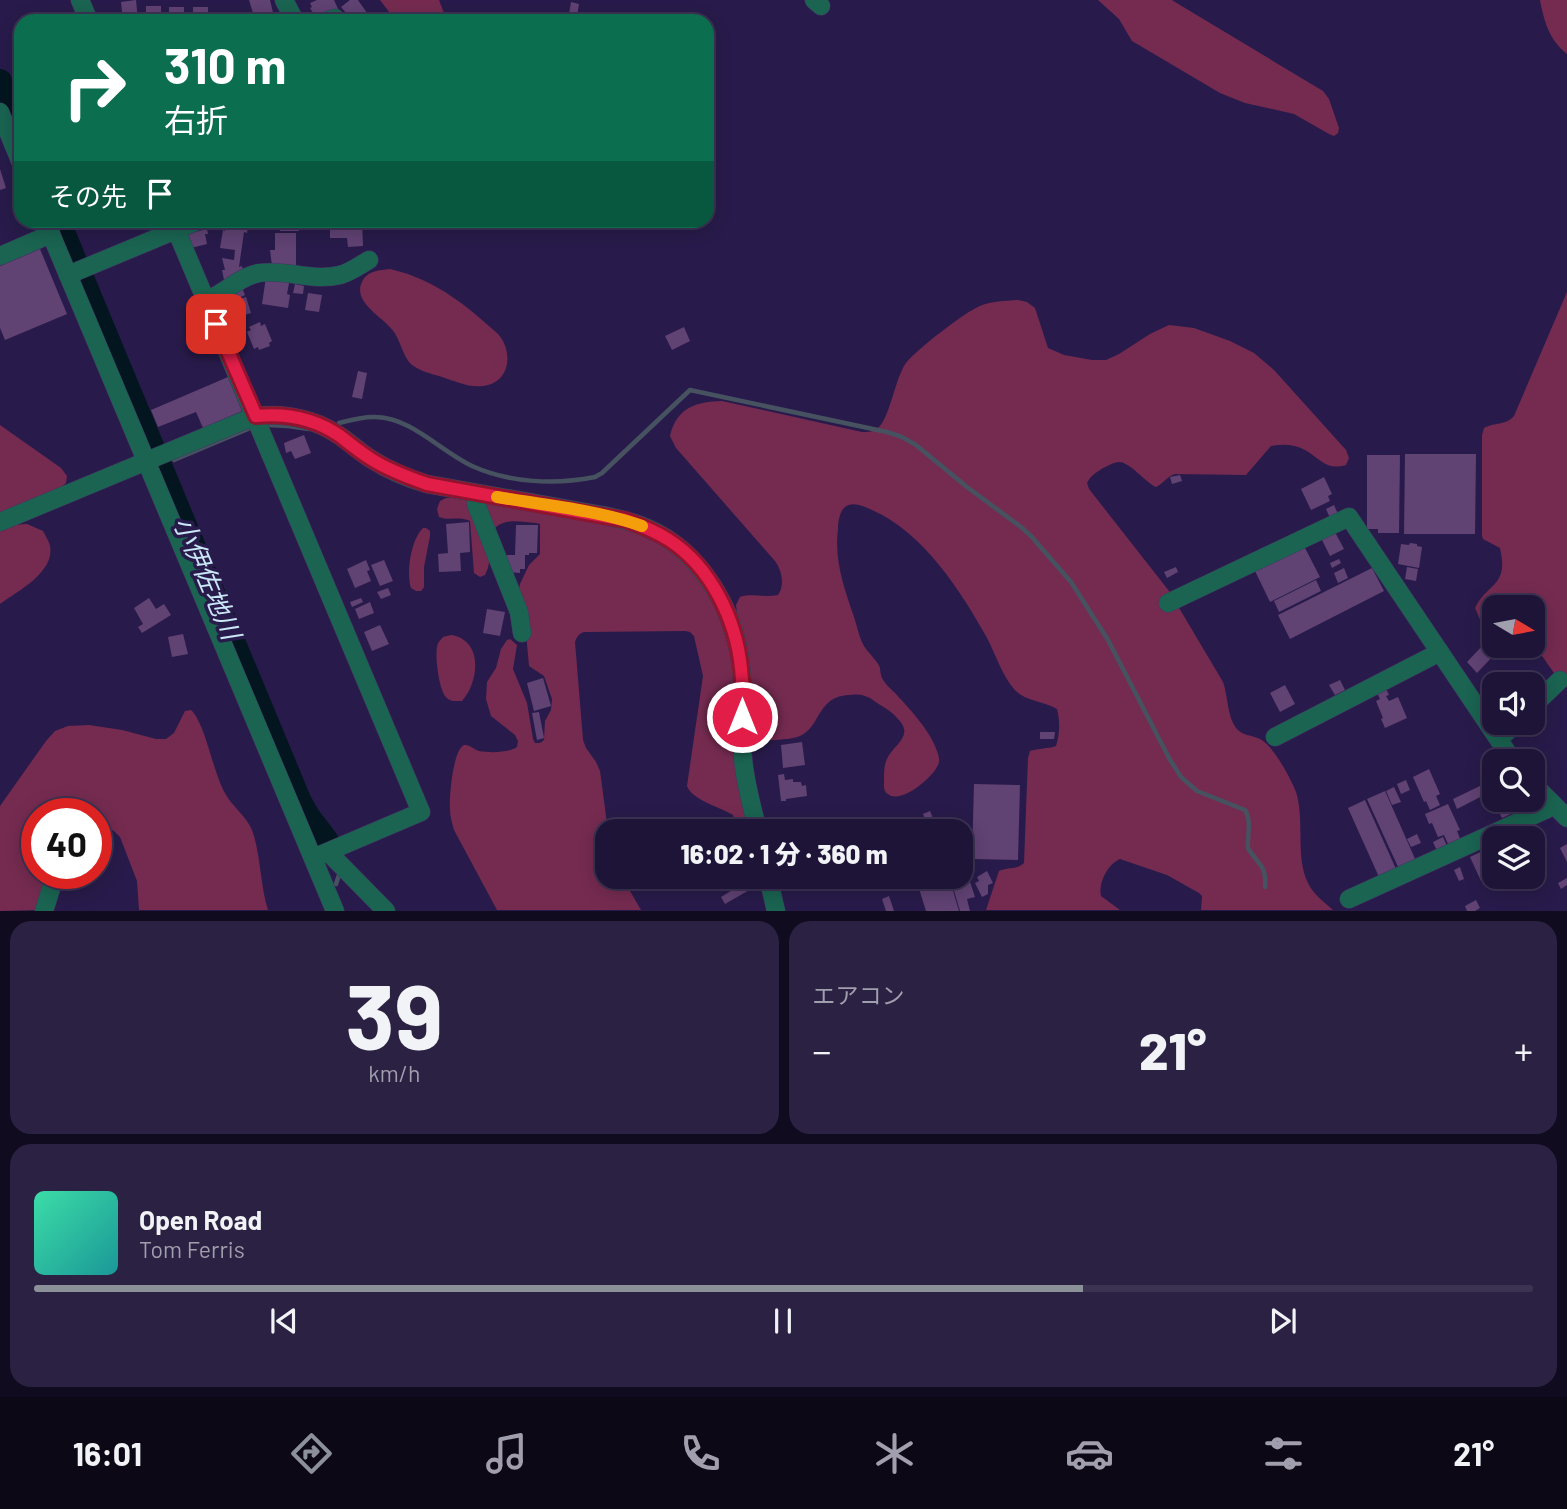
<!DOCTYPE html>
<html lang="ja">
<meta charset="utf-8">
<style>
:root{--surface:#1e1438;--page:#2b2143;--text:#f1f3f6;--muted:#a19eae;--line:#3c3353;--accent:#8c9099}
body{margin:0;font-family:Barlow,"Noto Sans JP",sans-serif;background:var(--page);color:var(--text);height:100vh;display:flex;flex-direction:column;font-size:26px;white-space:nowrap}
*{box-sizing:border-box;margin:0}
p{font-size:23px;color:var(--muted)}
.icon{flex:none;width:38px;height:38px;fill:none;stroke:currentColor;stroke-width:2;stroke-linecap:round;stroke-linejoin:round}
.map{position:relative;height:911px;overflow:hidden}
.side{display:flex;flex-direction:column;gap:10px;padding:10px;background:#100b1f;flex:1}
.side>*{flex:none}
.banner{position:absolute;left:14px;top:14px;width:700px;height:214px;border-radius:21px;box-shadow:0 4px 18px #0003,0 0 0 2px var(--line);background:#0b6e4f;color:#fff;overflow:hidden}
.needle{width:46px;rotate:100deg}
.tools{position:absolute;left:1482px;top:595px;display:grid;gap:14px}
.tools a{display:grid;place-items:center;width:63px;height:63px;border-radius:14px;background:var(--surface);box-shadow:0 4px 18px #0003,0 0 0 2px var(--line);font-size:35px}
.speed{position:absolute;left:21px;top:798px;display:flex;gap:14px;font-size:35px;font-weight:700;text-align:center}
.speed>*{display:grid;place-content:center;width:91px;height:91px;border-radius:50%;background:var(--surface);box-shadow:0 4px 18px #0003,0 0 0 2px var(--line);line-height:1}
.speed .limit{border:10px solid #d22;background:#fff;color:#111}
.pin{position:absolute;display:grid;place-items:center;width:60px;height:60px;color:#fff;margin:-30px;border-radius:14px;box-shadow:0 4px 10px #0006}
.me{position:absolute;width:77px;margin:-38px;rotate:0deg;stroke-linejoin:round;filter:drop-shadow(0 0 5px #0008)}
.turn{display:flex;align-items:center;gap:24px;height:147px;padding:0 35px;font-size:32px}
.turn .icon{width:91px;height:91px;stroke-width:2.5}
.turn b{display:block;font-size:49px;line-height:60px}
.then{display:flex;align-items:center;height:66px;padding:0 35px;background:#0003;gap:14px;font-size:26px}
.big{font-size:52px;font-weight:800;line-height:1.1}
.side .card{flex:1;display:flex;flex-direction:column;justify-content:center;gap:10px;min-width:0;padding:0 24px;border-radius:21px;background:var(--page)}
.side .dial{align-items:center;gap:0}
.dial b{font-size:91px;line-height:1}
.song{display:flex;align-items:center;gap:21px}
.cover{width:84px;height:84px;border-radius:10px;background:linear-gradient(135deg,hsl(160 70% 55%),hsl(180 70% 35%))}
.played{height:7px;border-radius:4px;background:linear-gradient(90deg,var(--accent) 70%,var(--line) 70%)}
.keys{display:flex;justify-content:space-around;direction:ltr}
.heat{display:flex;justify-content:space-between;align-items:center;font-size:38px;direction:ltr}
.side .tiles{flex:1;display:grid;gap:10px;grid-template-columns:1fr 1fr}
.card:last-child{grid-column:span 2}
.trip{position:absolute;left:595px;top:819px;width:378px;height:70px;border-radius:21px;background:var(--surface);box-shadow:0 4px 18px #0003,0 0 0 2px var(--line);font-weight:800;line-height:70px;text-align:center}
.menu{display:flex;height:112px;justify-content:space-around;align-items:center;background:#0c0816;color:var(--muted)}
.menu .icon{width:49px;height:49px}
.menu .on{color:var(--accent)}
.menu b{font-size:32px;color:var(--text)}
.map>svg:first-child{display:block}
.green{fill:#752b50}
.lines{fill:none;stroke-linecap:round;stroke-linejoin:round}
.stream{stroke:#475260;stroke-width:4.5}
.river{stroke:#03151e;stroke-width:24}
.building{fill:#604273}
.minor-casing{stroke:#423764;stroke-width:19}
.minor{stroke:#1a6451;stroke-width:18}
.route-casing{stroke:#92132f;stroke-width:18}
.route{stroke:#e11d48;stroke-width:12}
.slow{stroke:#f59e0b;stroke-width:12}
.labels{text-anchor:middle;stroke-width:7;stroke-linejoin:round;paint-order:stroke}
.water-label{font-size:26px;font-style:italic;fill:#cae7f6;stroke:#281b4b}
</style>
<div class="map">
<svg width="1567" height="911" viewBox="0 0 1567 911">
<rect width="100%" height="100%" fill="#281b4b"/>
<g class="green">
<path d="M380 0H439L447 21H396Z"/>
<path d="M1098 0H1172L1175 2 1323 91 1329 99 1339 128 1338 133 1334 136 1329 134 1294 114 1245 103 1220 93 1132 41 1119 19Z"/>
<path d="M1540 0H1567V54C1549 40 1544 21 1540 0Z"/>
<path d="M390 269C425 277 455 296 482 320 487 325 493 329 498 334 514 352 510 383 483 386 469 388 455 381 442 377 432 374 420 371 412 365 403 357 401 342 394 332 384 317 352 303 362 282 367 271 379 270 390 269Z"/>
<path d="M1567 292V679L1561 683 1533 643V607H1494V633L1482 624 1475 608C1488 582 1509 587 1500 548L1483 539 1482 536V435L1484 428C1495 422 1505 426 1514 416Z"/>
<path d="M1018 300 1027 302 1035 308 1048 348 1064 355 1092 360H1106L1119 354 1150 334 1169 325 1194 328 1230 341 1254 353 1274 370 1346 450 1349 458 1346 465C1326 471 1321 459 1305 450 1294 444 1283 444 1271 446L1246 475 1175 474C1166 477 1164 483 1156 487 1145 482 1130 462 1119 462 1114 462 1108 466 1103 468 1096 473 1091 475 1087 483L1089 489 1169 591 1223 682C1228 696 1227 716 1236 728 1242 736 1252 735 1260 739 1273 745 1291 779 1296 792 1305 820 1295 857 1308 883 1313 894 1324 902 1333 910H1201L1202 896 1199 893 1167 875 1120 859C1108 864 1098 883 1101 896L1120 910H986L999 871C1007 867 1017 870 1024 863L1028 758 1030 751C1039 748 1048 749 1056 746 1060 734 1060 720 1057 709 1044 701 1024 701 1014 689 1002 675 996 655 987 638 961 591 923 532 872 510 863 506 851 500 843 509 839 515 838 523 838 529 834 561 844 587 854 617 857 626 859 637 864 646 869 654 877 660 880 668 880 670 881 676 882 678 885 684 891 689 896 694 912 712 931 731 938 754 939 758 940 761 938 765 933 777 901 805 888 794 883 791 884 785 884 780 884 773 884 765 887 759 893 745 915 736 898 719 892 711 881 706 873 700 864 694 857 694 848 695 818 697 821 724 802 735 795 739 784 739 776 740 766 741 760 740 752 733L736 605 740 597C753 593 765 598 778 595 785 586 782 570 775 561L676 448 670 436C677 407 696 402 722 401L862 432C868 432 874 432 878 428 890 418 895 378 906 363 916 350 965 312 980 306 992 301 1005 301 1018 300Z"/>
<path d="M0 425 61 468 67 476 66 483 59 489 0 514Z"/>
<path d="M446 498H453L599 523C683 540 717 586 733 667L750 831H739L733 815C720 807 692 800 687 786L703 676 694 636 690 632 685 631 584 632C578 634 577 637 575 642L583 740 586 748 596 762 600 771 608 831 607 877H622L641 910H497L454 830C452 823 450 816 450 809 449 797 453 750 464 745 469 744 475 750 479 751 490 753 508 753 517 747L518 741 515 735 491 716 486 699 487 682 496 668 501 649 507 640 510 639 517 645 513 669 527 703 533 739 535 743H540L544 740 545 721 551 710 552 699 544 676 529 666 526 633 518 594 520 584 529 565 540 554V524L536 523C523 522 506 518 496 527L488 568 485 575 480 577 474 573 470 521C460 516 449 521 439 517L437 509 440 501Z"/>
<path d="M27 524 43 531C45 535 49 541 50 546 55 572 18 591 0 604V530L10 525Z"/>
<path d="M423 528H426L430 531V536L424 567V587L421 591H416L411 588C406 571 411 540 423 528Z"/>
<path d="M451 635C484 640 479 683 462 701 456 701 450 702 446 697 439 690 435 657 437 647 438 642 439 642 443 637Z"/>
<path d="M191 710C206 724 213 774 226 795 234 808 246 816 252 830 261 855 260 885 268 910H139L137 881 120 837 114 831 106 827 96 826V814H37V873H50L39 910 0 911V806L46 741 55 731 68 726 89 725 122 730 156 739H166L174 733 185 711Z"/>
</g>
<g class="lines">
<g class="stream">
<path d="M339 423C351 420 364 416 376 417 412 418 440 451 472 466 510 483 555 485 595 477L602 473 690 390 887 432 902 437 916 445 967 487 1021 527 1031 536 1071 582 1108 640 1169 758 1181 777 1197 791 1245 810C1252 821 1247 836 1248 848 1258 865 1267 865 1265 887"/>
<path d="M268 425 288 426 309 429"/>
<path d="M174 460 248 429"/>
<path d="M161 466 165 464"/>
<path d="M336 884 340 872"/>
</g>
<g class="river">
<path d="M0 81 21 131"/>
<path d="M58 220 300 802 308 816 327 841"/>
</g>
</g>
<g class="building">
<path d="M136 0 138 21H123L121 2Z"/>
<path d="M249 0H270L275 21H251L249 14 253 13Z"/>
<path d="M317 0H334L339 11 317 19 310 8 312 7 310 3Z"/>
<path d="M350 0H358L367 13 356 21H353L341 7Z"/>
<path d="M571 2 579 4 577 16 569 14Z"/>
<rect x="146" y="6" width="15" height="15"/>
<rect x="169" y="7" width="15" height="14"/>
<rect x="193" y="7" width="15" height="14"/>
<path d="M0 169 6 188 0 190Z"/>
<path d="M136 220H163L165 224 147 230 144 223 138 226Z"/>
<path d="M226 220H249L247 233 244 232 239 267 242 266 244 276 224 280 222 270H225L222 258 234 260 235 250 220 248 223 230 225 231Z"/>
<path d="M276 220H299V231H280V227H276Z"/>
<path d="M330 220H362L363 246 348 247 347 238H330V230H328L327 222Z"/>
<path d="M207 229 208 234H205L207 244 191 248 187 234Z"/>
<path d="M275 233H296V266H272L270 250H275Z"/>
<path d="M40 249 67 314 5 340 0 328V266Z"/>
<path d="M266 277 290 278 287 294 290 295 288 308 262 304Z"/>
<path d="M295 284 304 286 303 294 293 293Z"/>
<path d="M242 288 245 295 237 299 234 292Z"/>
<path d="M308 293 322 295 319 312 305 310Z"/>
<path d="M246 297 251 313 235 318 230 302Z"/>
<path d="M227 298 232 314 222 317 218 304 223 303 222 299Z"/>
<path d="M260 322 261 326 265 324 272 341 269 343 270 346 259 350 258 347 254 349 247 332 251 330 249 327Z"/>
<path d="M684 327 690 341 672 350 665 336Z"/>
<path d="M358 371 367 373 362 399 352 397Z"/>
<path d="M228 377 242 411 203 428 196 412 158 427 151 410Z"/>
<path d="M304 435 311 453 295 459 291 451 286 453 284 443Z"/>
<path d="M1405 454H1476L1475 534H1404Z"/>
<path d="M1367 455H1400L1399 533H1378V529H1367Z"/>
<path d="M1180 475 1182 481 1172 484 1170 477Z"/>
<path d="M1324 477 1332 494 1328 496 1330 501 1311 510 1301 489Z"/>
<path d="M1334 505 1338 514 1330 518 1326 509Z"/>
<path d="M469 522 470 552 460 553 461 571 439 572 438 554 448 553 446 524Z"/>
<path d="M516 525H538L537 553H529V555H525V569H520V573L507 572V555H515Z"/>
<path d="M1335 532 1344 549 1330 556 1321 538Z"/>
<path d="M1410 543 1417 544V546L1422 547 1419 568 1398 564 1401 544 1409 545Z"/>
<path d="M1304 546 1320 577 1270 602 1255 571Z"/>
<path d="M1339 559 1341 563 1332 568 1330 563Z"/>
<path d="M366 560 370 570 367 571 371 581 355 588 347 569Z"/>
<path d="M384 560 393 581 380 586 371 565Z"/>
<path d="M1176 567 1178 572 1167 578 1164 572Z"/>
<path d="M1407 567 1418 569 1416 581 1405 579Z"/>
<path d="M1344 568 1348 578 1338 583 1334 573Z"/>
<path d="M1372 568 1384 591 1290 639 1278 615Z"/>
<path d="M1316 580 1321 591 1279 612 1274 601Z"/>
<path d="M388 588 391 595 381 599 377 592Z"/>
<path d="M149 598 156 609 164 604 171 615 142 633 138 627 143 624 134 608Z"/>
<path d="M361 598 363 602 352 607 350 602Z"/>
<path d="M370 602 374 613 359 619 355 609Z"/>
<path d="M487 609 505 612 500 636 483 633Z"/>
<path d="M380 625 389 644 372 651 364 632Z"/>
<path d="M183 634 188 654 172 657 168 637Z"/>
<path d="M1484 644 1495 654 1477 673 1467 662Z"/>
<path d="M543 678 551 706 534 711 527 683Z"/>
<path d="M1340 680 1345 690 1335 695 1329 685Z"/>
<path d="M1285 685 1295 704 1280 712 1270 693Z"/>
<path d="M1385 687 1389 695 1386 696 1389 701 1398 697 1407 718 1385 728 1381 719 1383 718 1376 701 1380 699 1376 691Z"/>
<path d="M539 712 544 738 537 740 532 713Z"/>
<path d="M1040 732H1055L1054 739H1040Z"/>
<path d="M802 742 805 765 783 768 781 745Z"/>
<path d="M1493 762 1494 763V782H1490Z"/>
<path d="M1429 769 1440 794 1436 796 1440 805 1430 810 1426 801 1424 802 1413 777Z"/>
<path d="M784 774 785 780 793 779V782H801L802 786 806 785 807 796 786 799V801H781L778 775Z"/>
<path d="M1406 780 1410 790 1401 794 1397 784Z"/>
<path d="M1486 783 1490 792 1457 809 1453 799Z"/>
<path d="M974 784 1020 785 1018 860 972 859Z"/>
<path d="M1394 787 1401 802 1392 805 1386 791Z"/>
<path d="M1385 791 1416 861 1399 869 1367 799Z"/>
<path d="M1365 800 1396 869 1379 877 1348 808Z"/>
<path d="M1510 800H1532L1534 803 1516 811Z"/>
<path d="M1448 804 1460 830 1457 831 1461 841 1449 846 1444 835 1438 837 1432 823 1429 824 1425 814Z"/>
<path d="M1506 804 1511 814 1502 818 1497 809Z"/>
<path d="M930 811 934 821 927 824 923 814Z"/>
<path d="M949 824 952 831H933Z"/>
<path d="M1417 834 1421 843 1411 847 1407 839Z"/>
<path d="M1443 837 1447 846 1437 851 1433 842Z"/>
<path d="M1567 844V862L1560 848Z"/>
<path d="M1487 849 1490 856 1489 857 1494 870V875L1481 881 1470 857Z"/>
<path d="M961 854 975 897 967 899 970 911H960L950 877H961Z"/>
<path d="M1460 867 1464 879 1459 881 1454 870Z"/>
<path d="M987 871 993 883 988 885V894L982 897 975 883 979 881 977 877Z"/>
<path d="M920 877H949L959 911H926L916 879Z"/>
<path d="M1567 878V885L1561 889 1558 883Z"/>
<path d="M747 881 751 889 725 904 721 897Z"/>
<path d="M889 896 894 911H886L882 899Z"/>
<path d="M1476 900 1480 908 1475 911H1467L1465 906Z"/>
</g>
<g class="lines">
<g class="minor-casing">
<g id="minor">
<path d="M80 0 89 21"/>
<path d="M284 0 295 21"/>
<path d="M814 0 821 6"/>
<path d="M327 21 335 18"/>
<path d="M0 112 21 163"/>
<path d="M45 220 335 911"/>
<path d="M172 220 421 812 313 858"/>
<path d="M0 256 51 234"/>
<path d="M68 275 200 220"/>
<path d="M206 301C224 293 241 276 259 273 286 269 314 282 340 275 351 272 360 265 369 260"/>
<path d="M478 494 476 504 519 612 522 633"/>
<path d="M0 522 255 416C286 413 314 418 340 436 350 443 360 452 371 459 388 470 407 478 427 484L601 515C616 518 632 521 647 528 701 551 735 610 741 667 745 698 740 728 743 758 745 783 752 807 758 831"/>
<path d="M1168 603 1349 517 1513 761"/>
<path d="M1533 706 1560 680"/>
<path d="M1275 737 1440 652"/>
<path d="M1499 739 1516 723"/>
<path d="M1533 784 1567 818"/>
<path d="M96 832 99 831"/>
<path d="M328 852 386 911"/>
<path d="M768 877 776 911"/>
<path d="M1349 899 1547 809 1552 803"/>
<path d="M44 911 56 873"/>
</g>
</g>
<use href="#minor" class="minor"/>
</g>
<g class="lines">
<g class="route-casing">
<path id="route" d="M216 324 256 416C287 413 314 418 340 436 350 444 360 452 371 459 388 470 407 477 427 484L625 520C640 525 655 531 669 540 711 567 736 620 741 668 743 685 743 701 742 717"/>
</g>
<use href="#route" class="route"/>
<path class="slow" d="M497 497C545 505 597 510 642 526"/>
</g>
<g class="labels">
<g class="water-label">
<text transform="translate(207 578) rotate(67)" y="9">小伊佐地川</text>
</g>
</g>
</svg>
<div class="tools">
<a><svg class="needle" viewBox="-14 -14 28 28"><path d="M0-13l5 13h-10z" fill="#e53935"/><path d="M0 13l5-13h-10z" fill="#a19eae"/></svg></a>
<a><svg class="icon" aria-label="sound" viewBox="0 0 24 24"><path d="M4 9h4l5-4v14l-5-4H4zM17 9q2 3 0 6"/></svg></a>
<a><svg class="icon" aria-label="search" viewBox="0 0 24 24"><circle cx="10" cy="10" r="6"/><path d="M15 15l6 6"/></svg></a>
<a><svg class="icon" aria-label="layers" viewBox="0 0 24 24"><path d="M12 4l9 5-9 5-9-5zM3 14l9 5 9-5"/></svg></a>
</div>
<div class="speed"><div class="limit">40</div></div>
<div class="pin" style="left:216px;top:324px;background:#d93025"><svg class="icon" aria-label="arrive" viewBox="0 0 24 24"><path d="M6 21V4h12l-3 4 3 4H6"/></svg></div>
<svg class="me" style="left:742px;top:717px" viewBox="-20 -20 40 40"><circle r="17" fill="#e11d48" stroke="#fff" stroke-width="3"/><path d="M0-11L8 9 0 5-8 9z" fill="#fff"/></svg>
<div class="trip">16:02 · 1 分 · 360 m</div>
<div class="banner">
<div class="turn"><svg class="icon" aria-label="right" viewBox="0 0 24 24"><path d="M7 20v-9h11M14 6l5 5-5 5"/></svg><div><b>310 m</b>右折</div></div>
<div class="then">その先<svg class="icon" aria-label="arrive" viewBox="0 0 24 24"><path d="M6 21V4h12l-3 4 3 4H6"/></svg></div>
</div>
</div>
<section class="side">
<div class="tiles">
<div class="card dial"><b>39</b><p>km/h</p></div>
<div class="card"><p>エアコン</p>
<div class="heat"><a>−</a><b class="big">21°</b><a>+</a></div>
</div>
<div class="card">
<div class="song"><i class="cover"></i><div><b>Open Road</b><p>Tom Ferris</p></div></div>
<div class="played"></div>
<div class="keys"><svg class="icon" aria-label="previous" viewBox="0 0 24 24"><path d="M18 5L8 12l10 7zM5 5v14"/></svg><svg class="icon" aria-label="pause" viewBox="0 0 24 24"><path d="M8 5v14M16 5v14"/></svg><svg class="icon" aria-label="next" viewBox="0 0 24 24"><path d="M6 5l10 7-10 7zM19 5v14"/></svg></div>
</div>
</div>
</section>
<nav class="menu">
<b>16:01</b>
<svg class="icon on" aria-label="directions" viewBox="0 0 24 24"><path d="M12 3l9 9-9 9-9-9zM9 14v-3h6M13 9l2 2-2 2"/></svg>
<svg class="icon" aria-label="music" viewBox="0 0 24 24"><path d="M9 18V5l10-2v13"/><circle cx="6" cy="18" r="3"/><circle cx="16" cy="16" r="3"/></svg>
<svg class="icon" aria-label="phone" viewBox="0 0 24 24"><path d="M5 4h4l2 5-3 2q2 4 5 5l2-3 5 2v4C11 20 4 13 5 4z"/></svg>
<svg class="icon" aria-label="climate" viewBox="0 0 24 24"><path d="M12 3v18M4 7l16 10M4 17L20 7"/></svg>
<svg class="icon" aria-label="car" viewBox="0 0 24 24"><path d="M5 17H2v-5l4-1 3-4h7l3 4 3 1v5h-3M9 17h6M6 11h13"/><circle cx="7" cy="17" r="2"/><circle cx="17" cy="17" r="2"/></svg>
<svg class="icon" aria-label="filters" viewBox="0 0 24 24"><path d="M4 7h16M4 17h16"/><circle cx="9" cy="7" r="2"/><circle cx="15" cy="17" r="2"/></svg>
<b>21°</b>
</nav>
